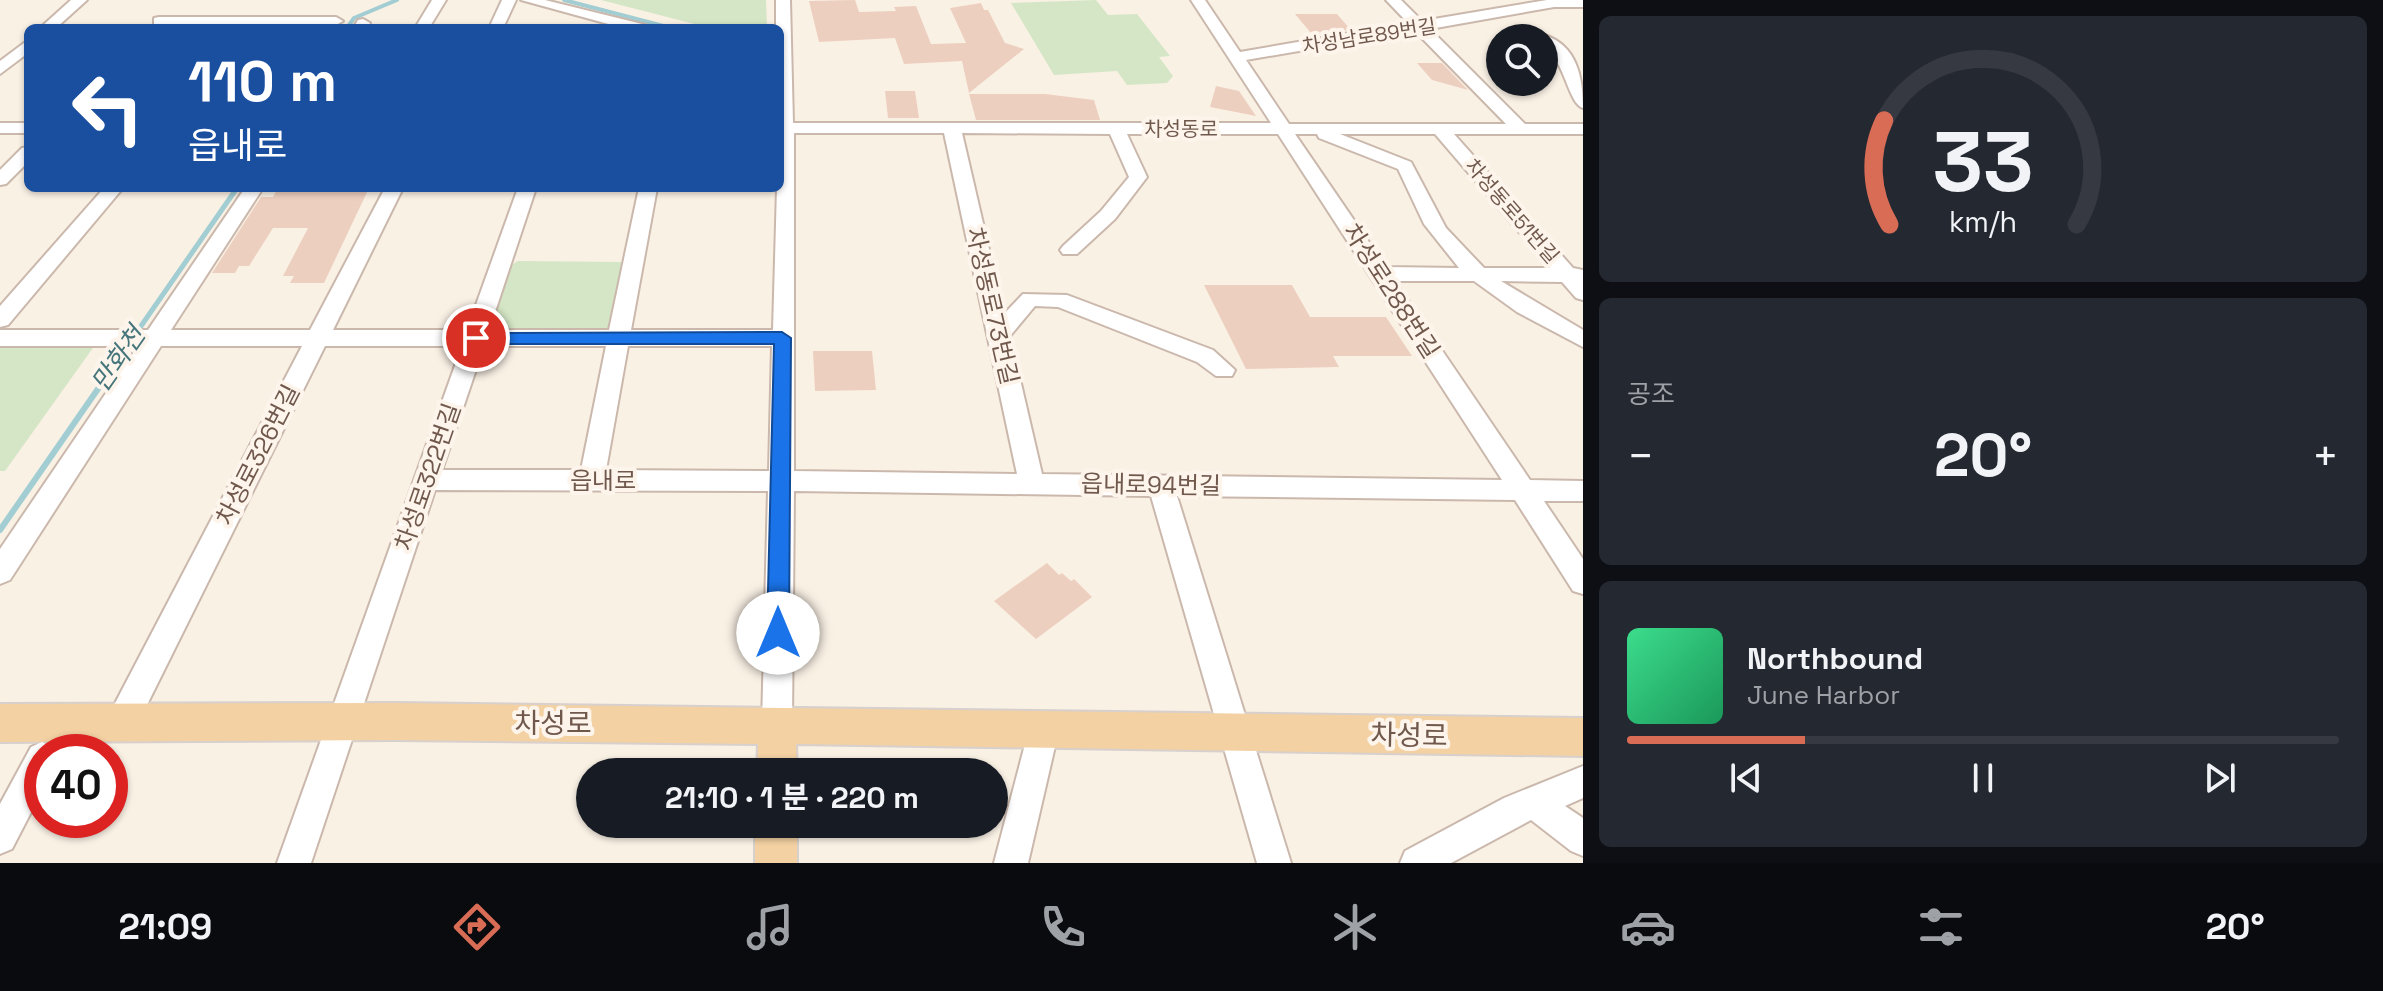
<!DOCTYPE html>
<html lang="ko">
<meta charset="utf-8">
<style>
:root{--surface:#171b24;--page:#242831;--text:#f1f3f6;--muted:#9ea1a6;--line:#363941;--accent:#d96c55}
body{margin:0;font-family:"Space Grotesk","Noto Sans KR",sans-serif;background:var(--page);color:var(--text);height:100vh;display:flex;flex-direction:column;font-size:30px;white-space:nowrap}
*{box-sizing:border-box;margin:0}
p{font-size:26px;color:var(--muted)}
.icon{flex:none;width:44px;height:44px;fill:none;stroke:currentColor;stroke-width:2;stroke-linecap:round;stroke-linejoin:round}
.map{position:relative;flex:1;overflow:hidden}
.side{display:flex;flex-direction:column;gap:16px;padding:16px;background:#0d0f14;width:800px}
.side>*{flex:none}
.hud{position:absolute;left:24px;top:24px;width:760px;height:168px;border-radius:12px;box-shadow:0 2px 6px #0004;background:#1a4fa0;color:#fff;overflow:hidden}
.controls{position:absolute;left:1486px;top:24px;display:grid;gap:16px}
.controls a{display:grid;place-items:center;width:72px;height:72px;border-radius:50%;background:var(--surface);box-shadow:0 2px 6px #0004;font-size:40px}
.speed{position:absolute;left:24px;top:734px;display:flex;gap:16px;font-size:40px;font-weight:700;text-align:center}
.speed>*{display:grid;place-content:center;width:104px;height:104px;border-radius:50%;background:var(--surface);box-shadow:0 2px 6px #0004;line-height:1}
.speed .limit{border:12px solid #d22;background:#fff;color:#111}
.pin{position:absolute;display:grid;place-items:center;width:68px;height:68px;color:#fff;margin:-34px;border:4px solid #fff;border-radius:50%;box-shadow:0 2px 8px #0007}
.me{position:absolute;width:88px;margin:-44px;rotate:0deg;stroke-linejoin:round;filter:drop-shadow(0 0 6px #0008)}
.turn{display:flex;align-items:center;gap:28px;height:168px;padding:0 32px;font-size:36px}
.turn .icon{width:104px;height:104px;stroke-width:2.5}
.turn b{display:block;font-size:56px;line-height:68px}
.big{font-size:60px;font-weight:700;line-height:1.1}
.side .card{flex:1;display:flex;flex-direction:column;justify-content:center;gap:12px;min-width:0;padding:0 28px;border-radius:12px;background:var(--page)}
.side .dial{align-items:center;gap:0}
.dial svg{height:208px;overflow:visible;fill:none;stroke:var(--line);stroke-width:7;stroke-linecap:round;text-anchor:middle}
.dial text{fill:var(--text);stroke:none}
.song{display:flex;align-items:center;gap:24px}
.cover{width:96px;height:96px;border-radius:12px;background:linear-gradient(135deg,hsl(150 70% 55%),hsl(150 70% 35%))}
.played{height:8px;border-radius:4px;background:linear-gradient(90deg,var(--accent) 25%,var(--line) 25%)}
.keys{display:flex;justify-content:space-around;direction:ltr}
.heat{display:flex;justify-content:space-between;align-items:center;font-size:44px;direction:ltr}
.trip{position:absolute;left:576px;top:758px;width:432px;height:80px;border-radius:40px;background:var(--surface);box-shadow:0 2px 6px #0004;font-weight:700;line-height:80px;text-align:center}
.menu{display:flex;height:128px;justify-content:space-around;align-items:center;background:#090b0e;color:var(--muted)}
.menu .icon{width:56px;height:56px}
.menu .on{color:var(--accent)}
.menu b{font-size:36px;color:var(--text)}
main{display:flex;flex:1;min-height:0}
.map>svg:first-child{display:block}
.green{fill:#d4e6c5}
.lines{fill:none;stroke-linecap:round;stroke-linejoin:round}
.stream-far2{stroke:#a2cdd3;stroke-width:4}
.stream-far1{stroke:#a2cdd3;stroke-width:5}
.stream{stroke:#a2cdd3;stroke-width:6}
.building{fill:#edcfbf}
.minor-casing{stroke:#cbb8ac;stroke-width:4}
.major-casing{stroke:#d7d0cd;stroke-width:4}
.minor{fill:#fff;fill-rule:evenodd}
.major{fill:#f3d1a3;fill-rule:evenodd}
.route{fill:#1a73e8;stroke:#114b97;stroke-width:2}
.labels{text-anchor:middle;stroke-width:8;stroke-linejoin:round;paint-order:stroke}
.far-street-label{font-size:20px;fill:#71584d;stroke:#fdf5eb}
.street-label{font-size:24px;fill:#71584d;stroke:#fdf5eb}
.water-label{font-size:26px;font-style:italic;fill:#45757b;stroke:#fdf5eb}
.near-street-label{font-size:28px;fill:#71584d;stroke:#fdf5eb}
</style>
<main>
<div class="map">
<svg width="1583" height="863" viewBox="0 0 1583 863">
<rect width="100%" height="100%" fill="#faf1e5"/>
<g class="green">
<path d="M601 0H766L767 28H710Z"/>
<path d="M1096 0 1108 15 1137 14 1170 56 1159 57 1173 76 1167 83 1127 85 1117 71 1054 75 1011 3Z"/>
<path d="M518 261 621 262 627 268 618 324 603 334H495L488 326 507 268Z"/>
<path d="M95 345 5 471H0V346Z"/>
</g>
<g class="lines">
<g class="stream-far2">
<path d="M564 0 671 28"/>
<path d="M347 28 354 18 397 0"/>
</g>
<path class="stream-far1" d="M132 339 237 188"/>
<path class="stream" d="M0 530 134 337"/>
</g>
<g class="building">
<path d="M855 0 859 12 896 11 894 7 916 6 931 44 966 43 950 8 981 3 984 10H988L1005 43 1024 49 969 93 962 61 904 64 895 38 819 42 809 1Z"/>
<path d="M1295 14H1337L1351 30 1311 33Z"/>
<path d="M1417 63H1442L1468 90 1432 80Z"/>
<path d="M1216 86 1239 91 1256 116 1210 107Z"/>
<path d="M885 91H915L919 118H888Z"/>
<path d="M969 94H1045L1094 100 1100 120H976Z"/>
<path d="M278 188H369L324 283H290L294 276H283L308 228H273L249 266H239L235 273H212L261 197H273Z"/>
<path d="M1204 285H1292L1310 317H1386L1412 356H1333L1339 367 1246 369Z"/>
<path d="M813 351H872L876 390 815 391Z"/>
<path d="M1047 563 1059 575 1062 573 1071 581 1074 579 1092 597 1036 639 994 601Z"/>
</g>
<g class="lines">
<g class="minor-casing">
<g id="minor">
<path d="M71 0H87L56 28H40Z"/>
<path d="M432 0H446L429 28H415Z"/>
<path d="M502 0H516L503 28H489Z"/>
<path d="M521 0H545L646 25 648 28H623Z"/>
<path d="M776 0H790L793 123H1271L1191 0H1205L1240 52 1408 23 1386 0H1401L1422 21 1547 0H1583V7H1554L1430 29 1525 124H1583V134H1454L1573 268 1583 270V300L1576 298 1562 282 1501 281 1583 330V347L1517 312 1474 281H1395L1530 480 1583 481V501H1544L1583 559V594L1573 591 1515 500 1177 496 1291 863H1257L1151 496 794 491 792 724 788 735 777 739 766 735 762 724 768 491 435 490 311 863H277L462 346H325L133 733 122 737 111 733 107 722 111 711 302 346H161L10 580 0 584V549L138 346H0V330H148L245 188H263L171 330H310L385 188H403L333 330H467L518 188H536L489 330H609L639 188H657L631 330H773L777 188H780V28H776ZM1415 31 1506 124H1289L1246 60ZM794 133H944L1017 474 794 471ZM962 133 1110 134 1129 177 1101 211 1063 246 1060 250 1063 254H1077L1115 219 1147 177 1127 134H1278L1502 480 1042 474 1010 336 1035 306 1058 307 1197 362 1216 376H1232L1235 370 1213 350 1067 295 1023 294 1004 314ZM1295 134H1317L1319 138 1398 169 1424 224 1459 268 1386 267ZM1340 134H1435L1550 268H1484L1446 228 1411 162ZM484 346H606L581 470H442ZM628 346H772L769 471 606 470Z"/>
<path d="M159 17H336L343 21 336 25 154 24V18Z"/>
<path d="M363 19 370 23 367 28H353L358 20Z"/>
<path d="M1544 35C1577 45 1583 78 1583 108 1568 103 1566 63 1544 46V38H1537Z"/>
<path d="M28 40V53L0 74V61Z"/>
<rect x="0" y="123" width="28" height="10"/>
<path d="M28 147V162L6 184 0 185V170L22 148Z"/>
<path d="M104 188H123L8 325 0 327V306Z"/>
<path d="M1044 714 1055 718 1059 729 1028 863H994L1029 729 1033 718Z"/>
<path d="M42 742 53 747 55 752H42V791L12 849 0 854V804L31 747Z"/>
<path d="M1583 766V798L1565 806 1583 818V856L1571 851 1531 820 1451 863H1400L1405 851 1504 798Z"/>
</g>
</g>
<g class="major-casing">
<g id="major">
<path d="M396 703 1583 718V756L796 744 797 772H757L758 744 396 740 0 742V704Z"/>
<rect x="755" y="824" width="42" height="39"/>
</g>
</g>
<use href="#minor" class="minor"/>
<use href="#major" class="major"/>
</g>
<path class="route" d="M782 332 791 338 789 633 786 640 778 643 771 640 767 633 774 344H476L467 338 476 333Z"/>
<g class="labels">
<g class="far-street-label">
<text transform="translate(1369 36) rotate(-9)" y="7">차성남로89번길</text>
<text x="1181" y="136">차성동로</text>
<text transform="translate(1512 211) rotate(49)" y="7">차성동로51번길</text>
</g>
<g class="street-label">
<text transform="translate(1391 291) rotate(57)" y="8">차성로288번길</text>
<text transform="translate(992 306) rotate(77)" y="8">차성동로73번길</text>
<text transform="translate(258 455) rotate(-63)" y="8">차성로326번길</text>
<text transform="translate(428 477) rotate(-71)" y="8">차성로322번길</text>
<text x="603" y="489">읍내로</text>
<text transform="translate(1151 485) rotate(1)" y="8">읍내로94번길</text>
</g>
<g class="water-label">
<text transform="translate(118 359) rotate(-55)" y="9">만화천</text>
</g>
<g class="near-street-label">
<text x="553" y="733">차성로</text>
<text transform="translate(1409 735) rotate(1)" y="10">차성로</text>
</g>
</g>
</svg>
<div class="controls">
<a><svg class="icon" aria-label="search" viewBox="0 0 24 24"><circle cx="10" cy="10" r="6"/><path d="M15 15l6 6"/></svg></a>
</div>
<div class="speed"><div class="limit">40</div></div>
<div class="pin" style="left:476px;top:338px;background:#d93025"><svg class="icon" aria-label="arrive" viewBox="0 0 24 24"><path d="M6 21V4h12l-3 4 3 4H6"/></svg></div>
<svg class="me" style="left:778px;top:633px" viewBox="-20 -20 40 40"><circle r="19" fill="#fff"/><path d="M0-13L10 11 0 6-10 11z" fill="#1a73e8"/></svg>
<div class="trip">21:10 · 1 분 · 220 m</div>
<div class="hud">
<div class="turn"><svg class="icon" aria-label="left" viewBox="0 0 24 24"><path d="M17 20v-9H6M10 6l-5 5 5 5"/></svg><div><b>110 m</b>읍내로</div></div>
</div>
</div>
<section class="side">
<div class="card dial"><svg viewBox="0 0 100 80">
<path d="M14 69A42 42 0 1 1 86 69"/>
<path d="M14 69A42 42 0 0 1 12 29" stroke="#d96c55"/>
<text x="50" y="56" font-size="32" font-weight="700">33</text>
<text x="50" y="72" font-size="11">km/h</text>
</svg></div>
<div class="card"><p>공조</p>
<div class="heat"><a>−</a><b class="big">20°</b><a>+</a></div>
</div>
<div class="card">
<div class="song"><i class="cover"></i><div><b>Northbound</b><p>June Harbor</p></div></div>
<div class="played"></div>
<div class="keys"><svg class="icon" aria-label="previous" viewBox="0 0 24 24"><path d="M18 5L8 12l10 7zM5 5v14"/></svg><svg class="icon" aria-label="pause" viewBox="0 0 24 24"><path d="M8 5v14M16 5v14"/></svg><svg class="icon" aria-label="next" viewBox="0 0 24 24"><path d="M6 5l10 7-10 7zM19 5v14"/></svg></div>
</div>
</section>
</main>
<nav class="menu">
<b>21:09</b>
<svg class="icon on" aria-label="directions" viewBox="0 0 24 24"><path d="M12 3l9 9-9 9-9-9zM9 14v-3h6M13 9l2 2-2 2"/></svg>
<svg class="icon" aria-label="music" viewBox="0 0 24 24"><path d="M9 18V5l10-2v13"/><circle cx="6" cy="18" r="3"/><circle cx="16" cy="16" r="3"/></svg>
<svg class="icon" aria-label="phone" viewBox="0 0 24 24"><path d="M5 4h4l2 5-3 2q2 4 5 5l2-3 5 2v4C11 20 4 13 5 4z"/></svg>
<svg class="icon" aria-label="climate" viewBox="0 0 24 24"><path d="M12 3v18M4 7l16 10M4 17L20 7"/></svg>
<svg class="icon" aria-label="car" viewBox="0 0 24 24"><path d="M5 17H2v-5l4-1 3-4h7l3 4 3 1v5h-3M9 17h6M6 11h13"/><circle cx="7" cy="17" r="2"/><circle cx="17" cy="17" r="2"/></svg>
<svg class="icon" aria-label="filters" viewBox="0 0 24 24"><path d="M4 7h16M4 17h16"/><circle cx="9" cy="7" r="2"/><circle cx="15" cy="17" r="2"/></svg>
<b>20°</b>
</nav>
